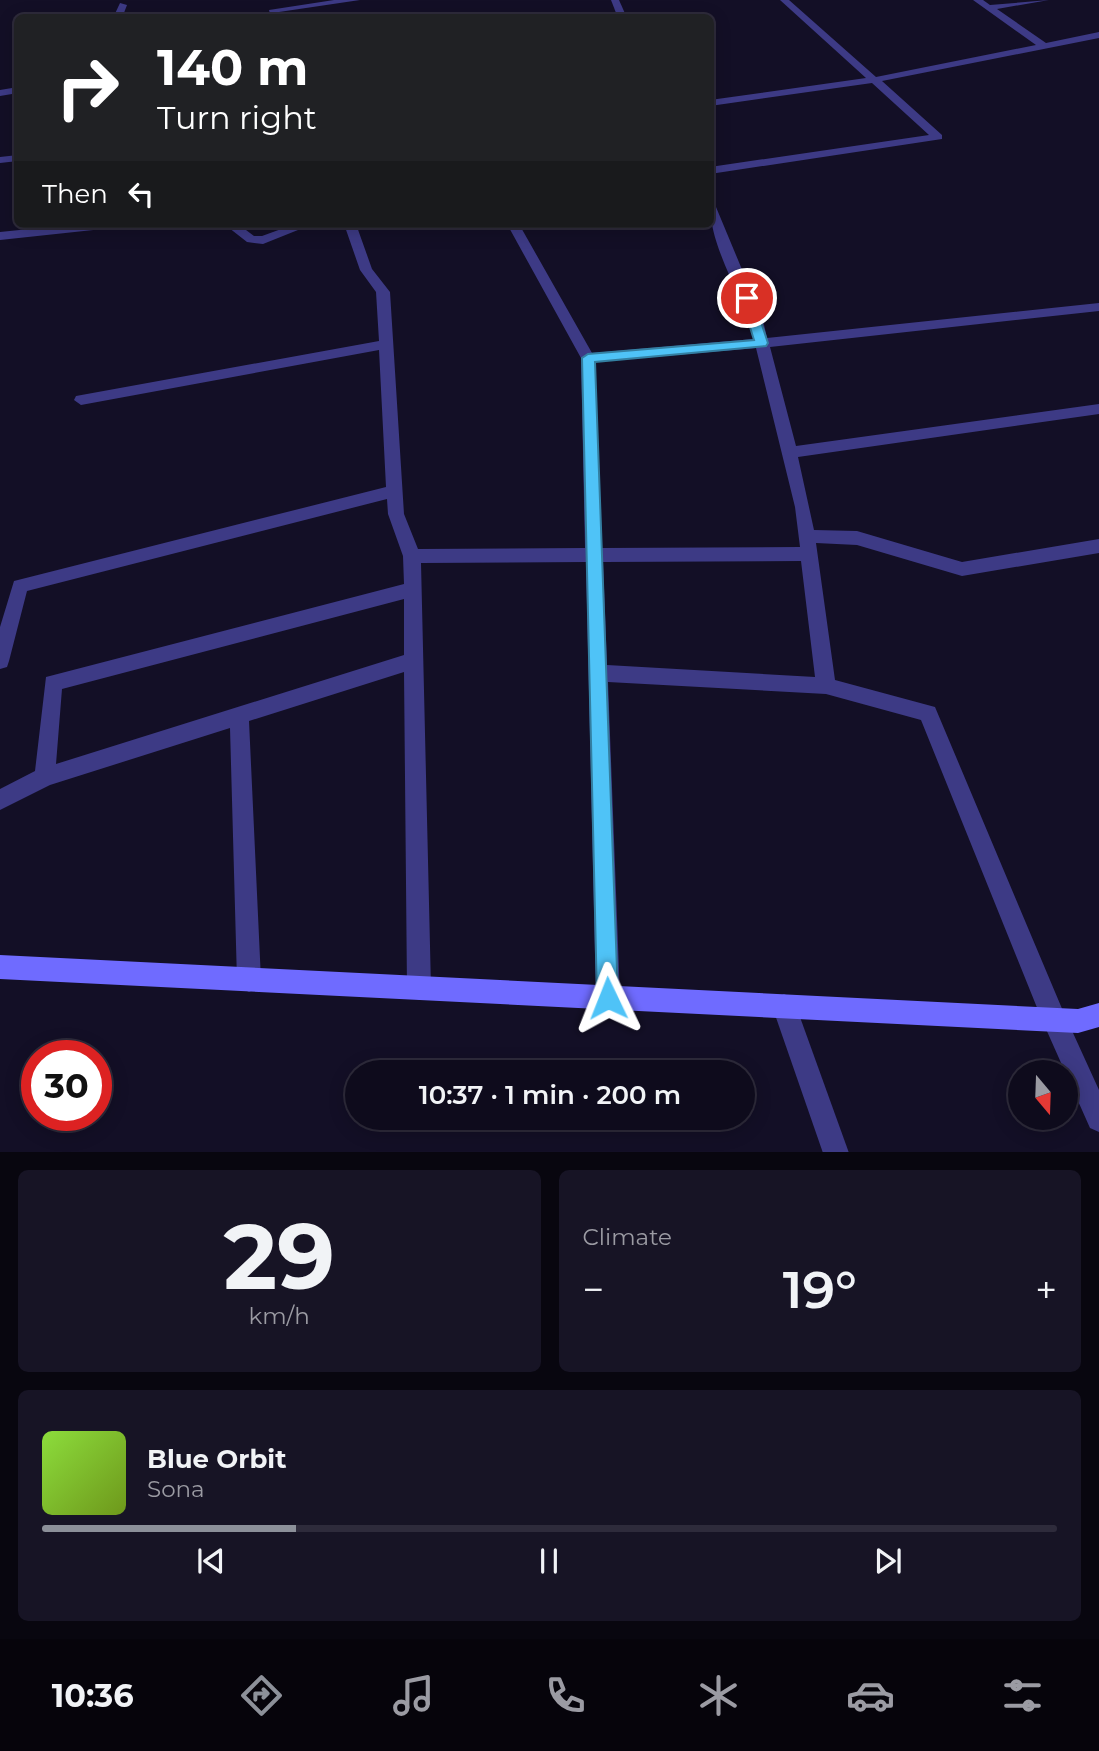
<!DOCTYPE html>
<meta charset="utf-8">
<style>
:root{--surface:#0e0b1c;--page:#171425;--text:#f1f3f6;--muted:#9b9ba3;--line:#2e2b3b;--accent:#8c9099}
body{margin:0;font-family:Montserrat,sans-serif;background:var(--page);color:var(--text);height:100vh;display:flex;flex-direction:column;font-size:26px;white-space:nowrap}
*{box-sizing:border-box;margin:0}
p{font-size:23px;color:var(--muted)}
.icon{flex:none;width:38px;height:38px;fill:none;stroke:currentColor;stroke-width:2;stroke-linecap:round;stroke-linejoin:round}
.map{position:relative;height:1152px;overflow:hidden}
.side{display:flex;flex-direction:column;gap:18px;padding:18px;background:#08060f;flex:1}
.side>*{flex:none}
.hud{position:absolute;left:14px;top:14px;width:700px;height:214px;border-radius:10px;box-shadow:0 4px 18px #0003,0 0 0 2px var(--line);background:#202124;color:#fff;overflow:hidden}
.needle{width:46px;rotate:161deg}
.controls{position:absolute;left:1008px;top:1060px;display:grid;gap:14px}
.controls a{display:grid;place-items:center;width:70px;height:70px;border-radius:50%;background:var(--surface);box-shadow:0 4px 18px #0003,0 0 0 2px var(--line);font-size:35px}
.speed{position:absolute;left:21px;top:1040px;display:flex;gap:14px;font-size:35px;font-weight:700;text-align:center}
.speed>*{display:grid;place-content:center;width:91px;height:91px;border-radius:50%;background:var(--surface);box-shadow:0 4px 18px #0003,0 0 0 2px var(--line);line-height:1}
.speed .limit{border:10px solid #d22;background:#fff;color:#111}
.pin{position:absolute;display:grid;place-items:center;width:60px;height:60px;color:#fff;margin:-30px;border:4px solid #fff;border-radius:50%;box-shadow:0 2px 7px #0007}
.me{position:absolute;width:77px;margin:-38px;rotate:358deg;stroke-linejoin:round;filter:drop-shadow(0 0 5px #0008)}
.turn{display:flex;align-items:center;gap:24px;height:147px;padding:0 28px;font-size:32px}
.turn .icon{width:91px;height:91px;stroke-width:2.5}
.turn b{display:block;font-size:49px;line-height:60px}
.then{display:flex;align-items:center;height:66px;padding:0 28px;background:#0003;gap:14px;font-size:26px}
.big{font-size:52px;font-weight:600;line-height:1.1}
.side .tile{flex:1;display:flex;flex-direction:column;justify-content:center;gap:10px;min-width:0;padding:0 24px;border-radius:10px;background:var(--page)}
.side .dial{align-items:center;gap:0}
.dial b{font-size:91px;line-height:1}
.song{display:flex;align-items:center;gap:21px}
.cover{width:84px;height:84px;border-radius:10px;background:linear-gradient(135deg,hsl(90 70% 55%),hsl(80 70% 35%))}
.played{height:7px;border-radius:4px;background:linear-gradient(90deg,var(--accent) 25%,var(--line) 25%)}
.keys{display:flex;justify-content:space-around;direction:ltr}
.heat{display:flex;justify-content:space-between;align-items:center;font-size:38px;direction:ltr}
.side .tiles{flex:1;display:grid;gap:18px;grid-template-columns:1fr 1fr}
.tile:last-child{grid-column:span 2}
.trip{position:absolute;left:345px;top:1060px;width:410px;height:70px;border-radius:35px;background:var(--surface);box-shadow:0 4px 18px #0003,0 0 0 2px var(--line);font-weight:600;line-height:70px;text-align:center}
.tabs{display:flex;height:112px;justify-content:space-around;align-items:center;background:#06040b;color:var(--muted)}
.tabs .icon{width:49px;height:49px}
.tabs .active{color:var(--accent)}
.tabs b{font-size:32px;color:var(--text)}
.map>svg:first-child{display:block}
.lines{fill:none;stroke-linecap:round;stroke-linejoin:round}
.street{fill:#3d3a85;fill-rule:evenodd}
.secondary{fill:#6f6bff;fill-rule:evenodd}
.route{fill:#4fc3f7;stroke:#337fa1;stroke-width:2}
</style>
<div class="map">
<svg width="1099" height="1153" viewBox="0 0 1099 1153">
<rect width="100%" height="100%" fill="#130f26"/>
<g class="lines">
<g class="street">
<path d="M334 0H360L279 12 280 18H271L269 10Z"/>
<path d="M611 0H619L627 18H618Z"/>
<path d="M780 0H789L876 77 1036 45 973 0H983L990 5 1049 0 997 9 1046 43 1099 32V38L882 81 942 135V139L710 174V167L929 135 872 83 710 106V100L866 78Z"/>
<path d="M120 3 127 5 122 18H113Z"/>
<path d="M18 87V93L0 96V90Z"/>
<path d="M18 155V161L0 163V157Z"/>
<path d="M710 204 716 207 763 320 767 338 1099 303V311L770 347 796 446 1099 404V414L798 457 814 530 857 531 962 562 1099 539V553L962 576 857 545 816 543 835 680 935 707 1063 1011 1099 1090V1132L1090 1128 1042 1020 921 720 826 694 608 682 620 997 616 1005 608 1009 600 1005 596 997 586 562 421 563 431 988 427 996 419 1000 411 996 407 988 404 672 249 721 261 980 257 988 249 992 241 988 237 980 230 728 50 785 0 810V789L35 771 46 677 404 584 403 556 388 514 387 499 27 591 9 661 7 667 0 669V627L14 581 386 487 379 350 81 405 74 400 76 396 379 341 376 292 360 270 344 224H356L372 269 390 292 404 514 418 549 585 548 581 358 507 224H519L592 353 754 339C743 294 710 250 710 204ZM756 348 795 507 800 547 602 548 595 362ZM801 561 815 677 607 665 603 562ZM404 599V655L56 764 62 689Z"/>
<path d="M78 224H118L112 228 0 240V232Z"/>
<path d="M224 224H238L254 236H262L295 224H313L263 244 247 242Z"/>
<path d="M784 994 792 998 796 1006 849 1153H823L772 1006 776 998Z"/>
</g>
<path class="secondary" d="M0 955 1078 1009 1099 1003V1027L1078 1033 0 979Z"/>
</g>
<path class="route" d="M747 294 753 298 768 343 766 346 595 362 618 998 615 1005 608 1008 600 1005 597 998 582 358 588 354 754 340 741 298Z"/>
</svg>
<div class="controls">
<a><svg class="needle" viewBox="-14 -14 28 28"><path d="M0-13l5 13h-10z" fill="#e53935"/><path d="M0 13l5-13h-10z" fill="#9b9ba3"/></svg></a>
</div>
<div class="speed"><div class="limit">30</div></div>
<div class="pin" style="left:747px;top:298px;background:#d93025"><svg class="icon" aria-label="arrive" viewBox="0 0 24 24"><path d="M6 21V4h12l-3 4 3 4H6"/></svg></div>
<svg class="me" style="left:608px;top:998px" viewBox="-20 -20 40 40"><path d="M0-17L14 15 0 8-14 15z" fill="#4fc3f7" stroke="#fff" stroke-width="4"/></svg>
<div class="trip">10:37 · 1 min · 200 m</div>
<div class="hud">
<div class="turn"><svg class="icon" aria-label="right" viewBox="0 0 24 24"><path d="M7 20v-9h11M14 6l5 5-5 5"/></svg><div><b>140 m</b>Turn right</div></div>
<div class="then">Then<svg class="icon" aria-label="left" viewBox="0 0 24 24"><path d="M17 20v-9H6M10 6l-5 5 5 5"/></svg></div>
</div>
</div>
<section class="side">
<div class="tiles">
<div class="tile dial"><b>29</b><p>km/h</p></div>
<div class="tile"><p>Climate</p>
<div class="heat"><a>−</a><b class="big">19°</b><a>+</a></div>
</div>
<div class="tile">
<div class="song"><i class="cover"></i><div><b>Blue Orbit</b><p>Sona</p></div></div>
<div class="played"></div>
<div class="keys"><svg class="icon" aria-label="previous" viewBox="0 0 24 24"><path d="M18 5L8 12l10 7zM5 5v14"/></svg><svg class="icon" aria-label="pause" viewBox="0 0 24 24"><path d="M8 5v14M16 5v14"/></svg><svg class="icon" aria-label="next" viewBox="0 0 24 24"><path d="M6 5l10 7-10 7zM19 5v14"/></svg></div>
</div>
</div>
</section>
<nav class="tabs">
<b>10:36</b>
<svg class="icon active" aria-label="directions" viewBox="0 0 24 24"><path d="M12 3l9 9-9 9-9-9zM9 14v-3h6M13 9l2 2-2 2"/></svg>
<svg class="icon" aria-label="music" viewBox="0 0 24 24"><path d="M9 18V5l10-2v13"/><circle cx="6" cy="18" r="3"/><circle cx="16" cy="16" r="3"/></svg>
<svg class="icon" aria-label="phone" viewBox="0 0 24 24"><path d="M5 4h4l2 5-3 2q2 4 5 5l2-3 5 2v4C11 20 4 13 5 4z"/></svg>
<svg class="icon" aria-label="climate" viewBox="0 0 24 24"><path d="M12 3v18M4 7l16 10M4 17L20 7"/></svg>
<svg class="icon" aria-label="car" viewBox="0 0 24 24"><path d="M5 17H2v-5l4-1 3-4h7l3 4 3 1v5h-3M9 17h6M6 11h13"/><circle cx="7" cy="17" r="2"/><circle cx="17" cy="17" r="2"/></svg>
<svg class="icon" aria-label="filters" viewBox="0 0 24 24"><path d="M4 7h16M4 17h16"/><circle cx="9" cy="7" r="2"/><circle cx="15" cy="17" r="2"/></svg>
</nav>
